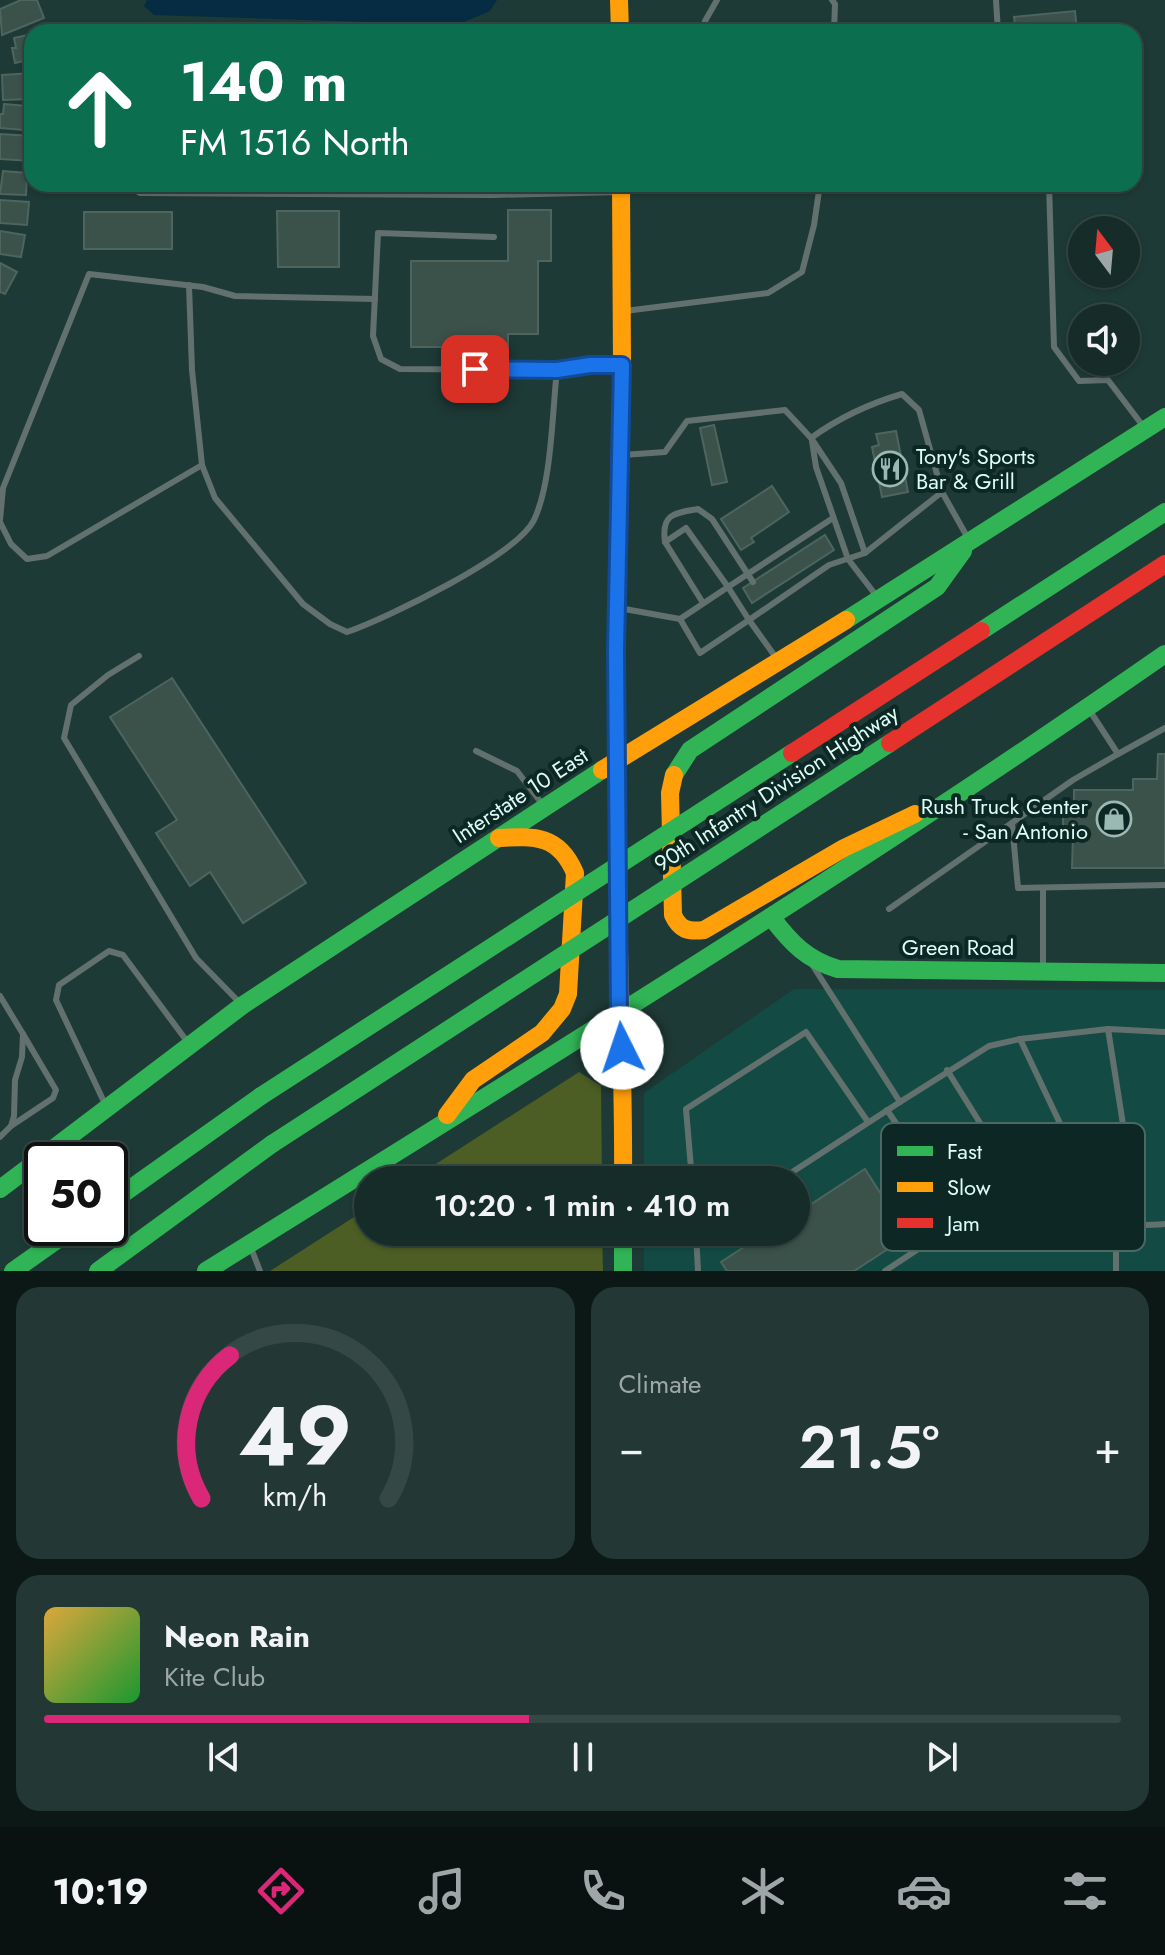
<!DOCTYPE html>
<meta charset="utf-8">
<style>
:root{--surface:#162c28;--page:#233834;--text:#f1f3f6;--muted:#9ea7a8;--line:#354845;--accent:#db2777}
body{margin:0;font-family:Jost,sans-serif;background:var(--page);color:var(--text);height:100vh;display:flex;flex-direction:column;font-size:30px;white-space:nowrap}
*{box-sizing:border-box;margin:0}
p{font-size:26px;color:var(--muted)}
.icon{flex:none;width:44px;height:44px;fill:none;stroke:currentColor;stroke-width:2;stroke-linecap:round;stroke-linejoin:round}
.map{position:relative;height:1271px;overflow:hidden}
.details{display:flex;flex-direction:column;gap:16px;padding:16px;background:#0c1816;flex:1}
.details>*{flex:none}
.top-card{position:absolute;left:24px;top:24px;width:1118px;height:168px;border-radius:24px;box-shadow:0 2px 6px #0004,0 0 0 2px var(--line);background:#0b6e4f;color:#fff;overflow:hidden}
.needle{width:52px;rotate:344deg}
.fabs{position:absolute;left:1068px;top:216px;display:grid;gap:16px}
.fabs a{display:grid;place-items:center;width:72px;height:72px;border-radius:50%;background:var(--surface);box-shadow:0 2px 6px #0004,0 0 0 2px var(--line);font-size:40px}
.speed{position:absolute;left:24px;top:1142px;display:flex;gap:16px;font-size:40px;font-weight:700;text-align:center}
.speed>*{display:grid;place-content:center;width:104px;height:104px;border-radius:50%;background:var(--surface);box-shadow:0 2px 6px #0004,0 0 0 2px var(--line);line-height:1}
.speed .limit{border:4px solid #111;border-radius:12px;background:#fff;color:#111}
.pin{position:absolute;display:grid;place-items:center;width:68px;height:68px;color:#fff;margin:-34px;border-radius:16px;box-shadow:0 4px 12px #0006}
.me{position:absolute;width:88px;margin:-44px;rotate:356deg;stroke-linejoin:round;filter:drop-shadow(0 0 6px #0008)}
.turn{display:flex;align-items:center;gap:28px;height:168px;padding:0 24px;font-size:36px}
.turn .icon{width:104px;height:104px;stroke-width:2.5}
.turn b{display:block;font-size:56px;line-height:68px}
.big{font-size:60px;font-weight:600;line-height:1.1}
.details .tile{flex:1;display:flex;flex-direction:column;justify-content:center;gap:12px;min-width:0;padding:0 28px;border-radius:24px;background:var(--page)}
.details .dial{align-items:center;gap:0}
.dial svg{height:208px;overflow:visible;fill:none;stroke:var(--line);stroke-width:7;stroke-linecap:round;text-anchor:middle}
.dial text{fill:var(--text);stroke:none}
.song{display:flex;align-items:center;gap:24px}
.cover{width:96px;height:96px;border-radius:12px;background:linear-gradient(135deg,hsl(40 70% 55%),hsl(130 70% 35%))}
.played{height:8px;border-radius:4px;background:linear-gradient(90deg,var(--accent) 45%,var(--line) 45%)}
.keys{display:flex;justify-content:space-around;direction:ltr}
.heat{display:flex;justify-content:space-between;align-items:center;font-size:44px;direction:ltr}
.details .tiles{flex:1;display:grid;gap:16px;grid-template-columns:1fr 1fr}
.tile:last-child{grid-column:span 2}
.trip{position:absolute;left:354px;top:1166px;width:456px;height:80px;border-radius:40px;background:var(--surface);box-shadow:0 2px 6px #0004,0 0 0 2px var(--line);font-weight:600;line-height:80px;text-align:center}
.tabs{display:flex;height:128px;justify-content:space-around;align-items:center;background:#091210;color:var(--muted)}
.tabs .icon{width:56px;height:56px}
.tabs .active{color:var(--accent)}
.tabs b{font-size:36px;color:var(--text)}
.map>svg:first-child{display:block}
.built{fill:#134b44}
.green{fill:#4c5e24}
.water{fill:#052c43}
.building{fill:#3b524b;stroke:#4e645e;stroke-width:2}
.lines{fill:none;stroke-linecap:round;stroke-linejoin:round}
.lane{stroke:#62716e;stroke-width:6}
.street{stroke:#62716e;stroke-width:12}
.fast{stroke:#30b455;stroke-width:18}
.slow{stroke:#ff9f0a;stroke-width:18}
.jam{stroke:#e5322d;stroke-width:18}
.fast-bridge{stroke:#30b455;stroke-width:18}
.jam-bridge{stroke:#e5322d;stroke-width:18}
.route-casing{stroke:#114b97;stroke-width:20}
.route{stroke:#1a73e8;stroke-width:14}
.labels{text-anchor:middle;stroke-width:8;stroke-linejoin:round;paint-order:stroke}
.poi-label{font-size:22px;fill:#defdf7;stroke:#0d2824;text-anchor:start}
.street-label{font-size:22px;fill:#defdf7;stroke:#0d2824}
.key{fill:#0d2824;stroke:#4c6863;stroke-width:2}
.key-label{font-size:22px;fill:#defdf7}
</style>
<div class="map">
<svg width="1165" height="1271" viewBox="0 0 1165 1271">
<rect width="100%" height="100%" fill="#1e3a36"/>
<path class="built" d="M794 989 1165 990V1271H644V1232H796V1180H644V1093Z"/>
<g class="green">
<path d="M579 1072 601 1086 602 1180H411Z"/>
<path d="M368 1208V1232H602L603 1271H270Z"/>
</g>
<path class="water" d="M147 0H497L490 11 457 25 154 15 144 6Z"/>
<g class="building">
<path d="M21 0H37L44 18 2 35 0 9Z"/>
<path d="M1075 11 1077 32H1016L1014 17Z"/>
<path d="M32 34V59L15 63 12 48H16L14 38Z"/>
<path d="M32 73V99L3 100 2 75Z"/>
<path d="M4 104 26 106 24 130 0 128V114H3Z"/>
<path d="M0 134 32 136 31 161 0 159Z"/>
<path d="M3 171 27 173 26 195 0 194Z"/>
<path d="M0 200 29 202 27 225 0 223Z"/>
<path d="M508 210H551V261H538V334H508V347H411V261H508Z"/>
<path d="M277 211H339V267H278Z"/>
<rect x="84" y="212" width="88" height="37"/>
<path d="M0 231 25 235 21 257 0 254Z"/>
<path d="M0 263 17 272 5 294 0 292Z"/>
<path d="M714 425 727 482 712 485 700 428Z"/>
<path d="M896 431 908 492 882 497 872 447 879 445 876 434Z"/>
<path d="M772 486 789 512 751 538 754 542 741 550 721 519Z"/>
<path d="M825 535 834 550 752 603 743 588Z"/>
<path d="M172 678 306 883 243 923 210 872 190 886 156 833 177 820 110 717Z"/>
<path d="M1158 754H1165V868H1072L1073 834H1063V805H1074V790H1133V779H1157Z"/>
<path d="M865 1169 895 1216 901 1212 914 1232 854 1271H727L721 1262 767 1232H796V1214Z"/>
</g>
<g class="lines">
<g class="lane">
<path d="M832 0 835 4 834 32"/>
<path d="M996 0 998 32"/>
<path d="M706 32 705 21 717 0"/>
<path d="M1049 184 1054 347 1079 381 1108 380 1143 426"/>
<path d="M494 237 378 233 373 336 381 359 400 369 557 370 590 365H618"/>
<path d="M189 285 192 370 202 465 215 498 303 604 330 624 347 632C387 618 516 556 534 520 552 482 552 413 557 370"/>
<path d="M625 311 768 293 802 272 814 225 820 184"/>
<path d="M811 438C840 417 868 404 902 394L919 410 942 492"/>
<path d="M812 441 816 467 848 559 878 598"/>
<path d="M623 455 665 452 687 421 785 410 811 438 841 483 865 553"/>
<path d="M0 520 3 488 89 274 203 287 235 296 375 299"/>
<path d="M0 522 11 544 27 559 47 556 202 465"/>
<path d="M665 542C661 514 674 513 698 509L712 519 753 582"/>
<path d="M703 603 665 542 686 528 728 587 833 518"/>
<path d="M619 608 680 619 700 653 749 620 777 659"/>
<path d="M680 619 728 587 749 620 829 565 865 553 942 492 969 540"/>
<path d="M139 656 108 675 71 705 64 738 196 958 240 1003"/>
<path d="M476 751 517 771 543 805"/>
<path d="M1118 754 1165 728"/>
<path d="M1012 823 1018 888 1165 885"/>
<path d="M889 909 1073 780 1118 754 1090 711"/>
<path d="M1043 968V888"/>
<path d="M0 996 23 1034 22 1057 15 1080 14 1116 11 1126 0 1137"/>
<path d="M1108 1029 1139 1226"/>
<path d="M1020 1039 1084 1174"/>
<path d="M947 1070 1010 1171 1084 1174C1111 1220 1108 1228 1165 1224"/>
<path d="M900 1102 989 1046 1020 1039 1108 1029 1165 1032"/>
<path d="M105 1104 56 1000 59 985 109 951 123 955 189 1044"/>
<path d="M11 1126 53 1098 56 1090 23 1034"/>
<path d="M692 1180 686 1109 806 1032 868 1122"/>
<path d="M780 1180 900 1102 813 966"/>
<path d="M677 1232 696 1235 700 1232"/>
<path d="M696 1232 698 1271"/>
<path d="M251 1248 260 1271"/>
<path d="M885 1271 962 1220 887 1110"/>
<path d="M1116 1271V1222"/>
</g>
<path class="street" d="M131 184 141 190 492 192 621 189"/>
<g class="fast">
<path d="M846 620 1165 417"/>
<path d="M674 775 690 750 937 587 963 551"/>
<path d="M772 918C791 943 807 960 838 969L1165 973"/>
<path d="M0 1189 243 1005 602 770"/>
<path d="M110 1203 261 1096"/>
<path d="M623 1232V1271"/>
<path d="M13 1271 74 1228"/>
<path d="M98 1271 272 1144"/>
<path d="M206 1271C529 1070 853 871 1165 654"/>
</g>
<g class="slow">
<path d="M619 0 620 32"/>
<path d="M618 546 622 365 621 184"/>
<path d="M602 770 846 620"/>
<path d="M674 775 670 793 673 915C680 930 688 932 704 930L844 848 915 814"/>
<path d="M618 893C619 989 624 1084 623 1180"/>
<path d="M447 1115 473 1080 542 1033 562 1009 568 994 575 873C559 835 535 836 499 838"/>
</g>
<path class="jam" d="M618 893 616 650 618 546"/>
<g class="fast-bridge">
<path d="M981 631 1165 512"/>
<path d="M261 1096 792 753"/>
<path d="M272 1144 890 743"/>
</g>
<g class="jam-bridge">
<path d="M890 743 1165 564"/>
<path d="M792 753 981 631"/>
</g>
</g>
<g class="lines">
<g class="route-casing">
<path id="route" d="M475 369 557 370 590 365H622L616 650 619 1012 622 1048"/>
</g>
<use href="#route" class="route"/>
</g>
<defs>
<g id="restaurant-ring" transform="scale(1.8)"><circle r="9.5" fill="#0d2824" stroke="#9bb9b3" stroke-width="1.5"/><path d="M-5-6h1v4h1v-4h1v4h1v-4h1v5L-1.5 .5V6h-2V.5L-5-1ZM5-6V6H3V1.5H1.5Q1.5-4 5-6Z" fill="#9bb9b3"/></g>
<g id="shop-ring" transform="scale(1.8)"><circle r="9.5" fill="#0d2824" stroke="#9bb9b3" stroke-width="1.5"/><path d="M-5-2.5h2.3a2.7 3.5 0 0 1 5.4 0H5L5.5 6h-11ZM-1.5-2.5h3a1.5 2.3 0 0 0-3 0Z" fill="#9bb9b3"/></g>
</defs>
<g fill-rule="evenodd">
<use href="#restaurant-ring" x="890" y="469"/>
<use href="#shop-ring" x="1114" y="819"/>
</g>
<g class="labels">
<g class="poi-label">
<text x="916" y="464">Tony's Sports<tspan x="916" dy="25">Bar &amp; Grill</tspan></text>
<text x="1088" y="814" text-anchor="end">Rush Truck Center<tspan x="1088" dy="25">- San Antonio</tspan></text>
</g>
<g class="street-label">
<text transform="translate(776 788) rotate(-33)" y="8">90th Infantry Division Highway</text>
<text transform="translate(520 795) rotate(-33)" y="8">Interstate 10 East</text>
<text x="958" y="955">Green Road</text>
</g>
</g>
<rect x="881" y="1123" width="264" height="128" rx="12" class="key"/>
<rect x="897" y="1146" width="36" height="10" fill="#30b455"/>
<rect x="897" y="1182" width="36" height="10" fill="#ff9f0a"/>
<rect x="897" y="1218" width="36" height="10" fill="#e5322d"/>
<g class="key-label">
<text x="947" y="1159">Fast</text>
<text x="947" y="1195">Slow</text>
<text x="947" y="1231">Jam</text>
</g>
</svg>
<div class="fabs">
<a><svg class="needle" viewBox="-14 -14 28 28"><path d="M0-13l5 13h-10z" fill="#e53935"/><path d="M0 13l5-13h-10z" fill="#9ea7a8"/></svg></a>
<a><svg class="icon" aria-label="sound" viewBox="0 0 24 24"><path d="M4 9h4l5-4v14l-5-4H4zM17 9q2 3 0 6"/></svg></a>
</div>
<div class="speed"><div class="limit">50</div></div>
<div class="pin" style="left:475px;top:369px;background:#d93025"><svg class="icon" aria-label="arrive" viewBox="0 0 24 24"><path d="M6 21V4h12l-3 4 3 4H6"/></svg></div>
<svg class="me" style="left:622px;top:1048px" viewBox="-20 -20 40 40"><circle r="19" fill="#fff"/><path d="M0-13L10 11 0 6-10 11z" fill="#1a73e8"/></svg>
<div class="trip">10:20 · 1 min · 410 m</div>
<div class="top-card">
<div class="turn"><svg class="icon" aria-label="ahead" viewBox="0 0 24 24"><path d="M12 20V5M6 11l6-6 6 6"/></svg><div><b>140 m</b>FM 1516 North</div></div>
</div>
</div>
<section class="details">
<div class="tiles">
<div class="tile dial"><svg viewBox="0 0 100 80">
<path d="M14 69A42 42 0 1 1 86 69"/>
<path d="M14 69A42 42 0 0 1 25 14" stroke="#db2777"/>
<text x="50" y="56" font-size="32" font-weight="700">49</text>
<text x="50" y="72" font-size="11">km/h</text>
</svg></div>
<div class="tile"><p>Climate</p>
<div class="heat"><a>−</a><b class="big">21.5°</b><a>+</a></div>
</div>
<div class="tile">
<div class="song"><i class="cover"></i><div><b>Neon Rain</b><p>Kite Club</p></div></div>
<div class="played"></div>
<div class="keys"><svg class="icon" aria-label="previous" viewBox="0 0 24 24"><path d="M18 5L8 12l10 7zM5 5v14"/></svg><svg class="icon" aria-label="pause" viewBox="0 0 24 24"><path d="M8 5v14M16 5v14"/></svg><svg class="icon" aria-label="next" viewBox="0 0 24 24"><path d="M6 5l10 7-10 7zM19 5v14"/></svg></div>
</div>
</div>
</section>
<nav class="tabs">
<b>10:19</b>
<svg class="icon active" aria-label="directions" viewBox="0 0 24 24"><path d="M12 3l9 9-9 9-9-9zM9 14v-3h6M13 9l2 2-2 2"/></svg>
<svg class="icon" aria-label="music" viewBox="0 0 24 24"><path d="M9 18V5l10-2v13"/><circle cx="6" cy="18" r="3"/><circle cx="16" cy="16" r="3"/></svg>
<svg class="icon" aria-label="phone" viewBox="0 0 24 24"><path d="M5 4h4l2 5-3 2q2 4 5 5l2-3 5 2v4C11 20 4 13 5 4z"/></svg>
<svg class="icon" aria-label="climate" viewBox="0 0 24 24"><path d="M12 3v18M4 7l16 10M4 17L20 7"/></svg>
<svg class="icon" aria-label="car" viewBox="0 0 24 24"><path d="M5 17H2v-5l4-1 3-4h7l3 4 3 1v5h-3M9 17h6M6 11h13"/><circle cx="7" cy="17" r="2"/><circle cx="17" cy="17" r="2"/></svg>
<svg class="icon" aria-label="filters" viewBox="0 0 24 24"><path d="M4 7h16M4 17h16"/><circle cx="9" cy="7" r="2"/><circle cx="15" cy="17" r="2"/></svg>
</nav>
